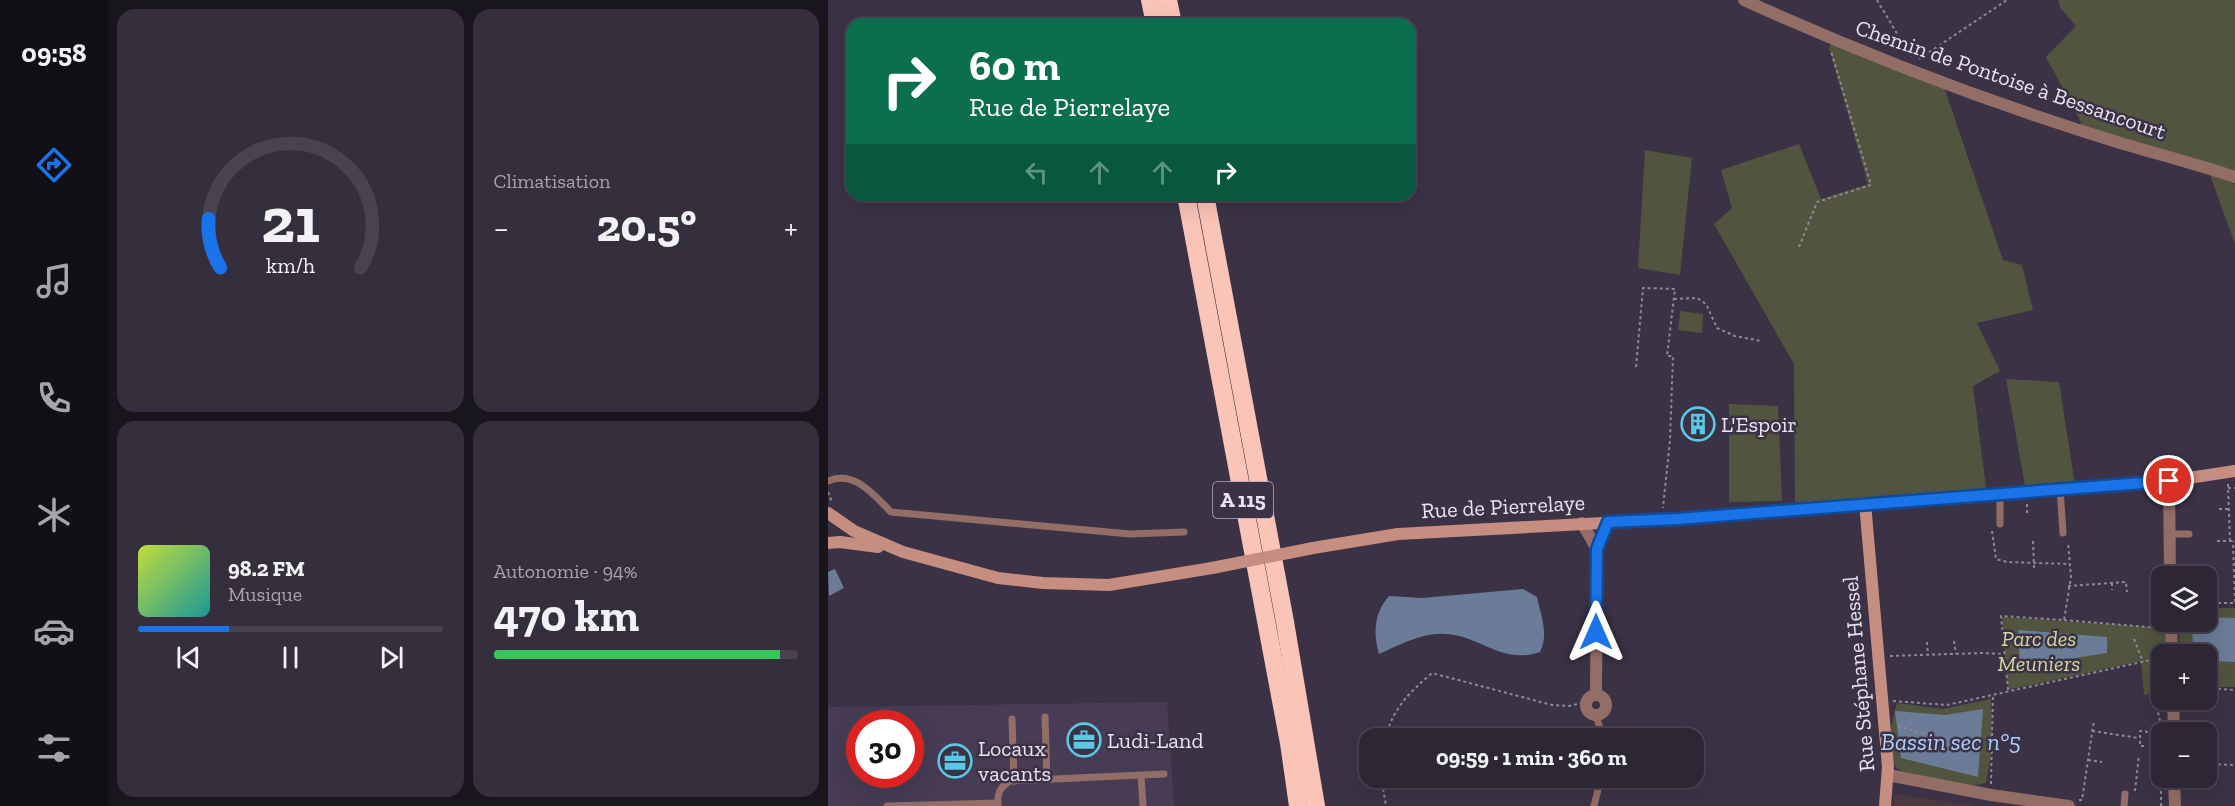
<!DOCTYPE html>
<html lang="fr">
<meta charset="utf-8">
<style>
:root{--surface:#2d2634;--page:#352e3c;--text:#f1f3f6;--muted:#a7a5ac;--line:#48434f;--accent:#1a73e8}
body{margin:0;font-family:"Zilla Slab",serif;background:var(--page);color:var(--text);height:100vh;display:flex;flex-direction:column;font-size:22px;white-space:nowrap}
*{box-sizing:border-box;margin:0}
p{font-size:20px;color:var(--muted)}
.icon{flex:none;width:33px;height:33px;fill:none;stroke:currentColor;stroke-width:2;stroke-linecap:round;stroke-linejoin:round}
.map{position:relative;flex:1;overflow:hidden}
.drawer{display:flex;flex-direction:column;gap:9px;padding:9px;background:#19151d;width:720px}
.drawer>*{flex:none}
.hud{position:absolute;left:18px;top:18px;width:570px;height:183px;border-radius:18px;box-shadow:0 6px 24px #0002,0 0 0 2px var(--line);background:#0b6e4f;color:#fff;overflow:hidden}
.tools{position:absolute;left:1323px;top:566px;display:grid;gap:12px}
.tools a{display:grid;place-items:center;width:66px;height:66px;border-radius:12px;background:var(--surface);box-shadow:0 6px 24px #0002,0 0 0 2px var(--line);font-size:30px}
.speed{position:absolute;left:18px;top:710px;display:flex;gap:12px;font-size:30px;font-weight:700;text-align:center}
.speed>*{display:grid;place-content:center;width:78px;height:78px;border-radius:50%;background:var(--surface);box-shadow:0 6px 24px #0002,0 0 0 2px var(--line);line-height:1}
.speed .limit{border:9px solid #d22;background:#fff;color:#111}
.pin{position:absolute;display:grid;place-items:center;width:51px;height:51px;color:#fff;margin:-26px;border:3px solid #fff;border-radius:50%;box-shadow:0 2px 6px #0007}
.me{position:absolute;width:66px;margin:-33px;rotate:0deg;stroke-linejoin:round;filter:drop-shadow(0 0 4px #0008)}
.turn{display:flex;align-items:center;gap:21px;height:126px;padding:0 24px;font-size:27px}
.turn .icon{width:78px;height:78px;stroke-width:2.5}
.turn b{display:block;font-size:42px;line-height:51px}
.lanes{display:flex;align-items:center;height:57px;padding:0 24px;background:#0003;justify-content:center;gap:30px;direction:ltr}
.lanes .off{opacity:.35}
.big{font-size:45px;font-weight:800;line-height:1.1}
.drawer .widget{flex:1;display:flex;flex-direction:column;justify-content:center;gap:9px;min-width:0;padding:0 21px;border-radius:18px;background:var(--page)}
.drawer .dial{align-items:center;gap:0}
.dial svg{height:156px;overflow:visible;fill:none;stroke:var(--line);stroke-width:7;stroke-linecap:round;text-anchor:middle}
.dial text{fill:var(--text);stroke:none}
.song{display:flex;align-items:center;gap:18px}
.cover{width:72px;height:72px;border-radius:9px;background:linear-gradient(135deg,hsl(70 70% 55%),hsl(180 70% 35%))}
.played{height:6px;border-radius:3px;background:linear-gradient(90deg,var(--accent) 30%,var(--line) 30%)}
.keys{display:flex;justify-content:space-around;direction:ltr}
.heat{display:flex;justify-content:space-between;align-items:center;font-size:33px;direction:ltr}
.charge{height:9px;border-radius:4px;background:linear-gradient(90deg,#34c759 94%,var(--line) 0)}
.drawer .tiles{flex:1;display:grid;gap:9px;grid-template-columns:repeat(2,1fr)}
.trip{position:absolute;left:531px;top:728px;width:345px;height:60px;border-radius:18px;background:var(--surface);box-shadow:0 6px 24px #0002,0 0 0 2px var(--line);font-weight:800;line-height:60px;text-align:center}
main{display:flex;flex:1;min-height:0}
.menu{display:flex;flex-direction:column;width:108px;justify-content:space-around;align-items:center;background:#120f15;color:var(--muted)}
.menu .icon{width:42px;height:42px}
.menu .on{color:var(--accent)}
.menu b{font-size:27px;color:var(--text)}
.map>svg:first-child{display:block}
.commercial{fill:#4c3840}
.built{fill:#473b55;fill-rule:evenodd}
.green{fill:#51543e}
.water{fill:#6a7c97}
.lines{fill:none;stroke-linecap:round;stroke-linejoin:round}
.path{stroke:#8f8798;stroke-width:2;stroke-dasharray:3 3;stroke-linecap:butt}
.lane{stroke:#936e67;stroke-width:7}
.street{stroke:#936e67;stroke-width:12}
.secondary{stroke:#c68d81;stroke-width:12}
.highway{stroke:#fac4b8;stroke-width:18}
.secondary-bridge{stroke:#c68d81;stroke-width:12}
.route-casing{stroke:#114b97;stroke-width:15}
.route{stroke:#1a73e8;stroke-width:10}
.labels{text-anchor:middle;stroke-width:5;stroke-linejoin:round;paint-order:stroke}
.shield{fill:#3c3246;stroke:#b5aebd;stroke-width:1.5}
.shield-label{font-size:21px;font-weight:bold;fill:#e9e3f0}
.street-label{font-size:22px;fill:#e9e3f0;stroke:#3c3246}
.poi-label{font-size:22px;fill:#e9e3f0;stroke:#3c3246;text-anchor:start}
.park-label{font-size:22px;font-style:italic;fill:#cfd89e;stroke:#3c3246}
.water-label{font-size:24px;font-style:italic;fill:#adcefe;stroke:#3c3246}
</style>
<main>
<nav class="menu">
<b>09:58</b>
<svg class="icon on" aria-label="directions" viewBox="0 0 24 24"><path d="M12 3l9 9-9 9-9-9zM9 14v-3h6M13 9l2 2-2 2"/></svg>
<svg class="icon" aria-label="music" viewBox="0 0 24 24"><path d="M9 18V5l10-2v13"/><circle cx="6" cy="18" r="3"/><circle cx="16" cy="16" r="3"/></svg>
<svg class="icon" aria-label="phone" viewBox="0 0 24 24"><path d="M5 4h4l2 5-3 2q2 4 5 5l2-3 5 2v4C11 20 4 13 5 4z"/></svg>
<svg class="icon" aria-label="climate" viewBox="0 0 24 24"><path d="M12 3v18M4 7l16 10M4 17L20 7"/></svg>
<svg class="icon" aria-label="car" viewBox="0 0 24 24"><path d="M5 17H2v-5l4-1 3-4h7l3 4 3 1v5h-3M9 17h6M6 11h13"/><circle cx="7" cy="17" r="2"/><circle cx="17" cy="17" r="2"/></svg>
<svg class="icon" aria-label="filters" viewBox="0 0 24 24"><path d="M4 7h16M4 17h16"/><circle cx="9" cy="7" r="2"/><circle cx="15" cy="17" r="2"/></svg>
</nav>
<section class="drawer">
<div class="tiles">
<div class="widget dial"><svg viewBox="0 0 100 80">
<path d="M14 69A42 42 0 1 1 86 69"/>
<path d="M14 69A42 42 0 0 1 8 44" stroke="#1a73e8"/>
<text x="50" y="56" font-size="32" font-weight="700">21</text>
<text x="50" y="72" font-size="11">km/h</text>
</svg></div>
<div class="widget"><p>Climatisation</p>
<div class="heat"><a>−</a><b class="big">20.5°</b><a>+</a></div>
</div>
<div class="widget">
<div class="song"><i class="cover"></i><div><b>98.2 FM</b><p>Musique</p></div></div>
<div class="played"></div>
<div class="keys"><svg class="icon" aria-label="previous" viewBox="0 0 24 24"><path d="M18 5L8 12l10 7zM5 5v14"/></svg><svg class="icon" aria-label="pause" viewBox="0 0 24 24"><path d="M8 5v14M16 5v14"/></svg><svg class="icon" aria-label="next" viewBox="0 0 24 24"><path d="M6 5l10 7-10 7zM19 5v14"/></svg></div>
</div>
<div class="widget"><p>Autonomie · 94%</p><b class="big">470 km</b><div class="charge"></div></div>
</div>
</section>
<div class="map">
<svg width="1407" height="806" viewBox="0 0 1407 806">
<rect width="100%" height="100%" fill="#3c3246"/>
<path class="commercial" d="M1067 794 1148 806H1066Z"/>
<path class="built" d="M339 702 346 806H0V707ZM32 723H82V774H32Z"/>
<g class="green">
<path d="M1230 0H1407V173L1399 171 1407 185V244L1378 164 1251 126 1253 122 1218 57 1248 26 1233 9Z"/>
<path d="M1005 35 1121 80 1117 90 1175 260 1194 265 1205 310 1149 323 1172 371 1145 386 1159 495 1052 502H967L966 364 886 224 904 208 893 170 971 144 993 199 1040 184 1001 48Z"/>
<path d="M817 150 864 158 852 275 810 268Z"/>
<path d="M852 311 875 314 874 333 850 330Z"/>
<path d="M1178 379 1231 382 1247 485 1198 492Z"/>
<path d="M901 404 950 406 954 501 901 502Z"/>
<path d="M1379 608H1407V687H1379L1378 654H1352L1350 621H1378Z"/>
<path d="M1174 617 1337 628 1339 654H1334L1333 693 1316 695 1313 661 1180 690Z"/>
<path d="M1163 699 1164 750 1158 783 1143 786 1073 771C1052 757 1064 723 1069 703L1115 709Z"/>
</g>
<g class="water">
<path d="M7 569 16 588 1 596 0 572Z"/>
<path d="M695 589 709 597C713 616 721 634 712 652 674 665 653 636 618 634 595 632 571 645 551 654 545 633 546 613 561 596L594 598Z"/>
<path d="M1379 617 1407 618V662L1379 661 1378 654H1365L1364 621H1378Z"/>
<path d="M1190 630 1279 637V653L1192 667Z"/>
<path d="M1155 709 1150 777 1073 758 1067 711 1117 715Z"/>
</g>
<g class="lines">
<g class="path">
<path d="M1049 0 1083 57"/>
<path d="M1091 59 1179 0"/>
<path d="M971 247 989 202 1043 185 1003 51"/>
<path d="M846 299 869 298 878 304 889 328 907 336 933 341"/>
<path d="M808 367 815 288 847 289 839 356H845L842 440 835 508"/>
<path d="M1400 484 1402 541"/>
<path d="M1400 488H1407"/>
<path d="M0 492 4 502"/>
<path d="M1199 504V516"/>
<path d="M1391 509H1401"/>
<path d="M1164 531 1168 559 1179 562 1241 564"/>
<path d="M1205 541 1206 569"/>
<path d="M1389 541H1407"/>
<path d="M1284 583V590"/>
<path d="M1240 586 1298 582 1299 592"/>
<path d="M1378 603H1407L1405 541"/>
<path d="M1236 620 1331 628"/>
<path d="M1306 639 1315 662"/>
<path d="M1126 641 1128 654"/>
<path d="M1099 642 1100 655"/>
<path d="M1062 656 1153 653 1176 654"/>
<path d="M1378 688 1407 690"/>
<path d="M1180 690 1173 616 1236 620 1243 577 1240 542"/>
<path d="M1334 690 1328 703 1332 721 1326 748 1334 762"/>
<path d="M1065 701 1119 705 1332 658 1334 671"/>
<path d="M1070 726 1104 736"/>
<path d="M1264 731 1311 738"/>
<path d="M557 738C566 707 581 693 604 673L724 705 741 706 758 702"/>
<path d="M1316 746H1312V731L1329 733"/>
<path d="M1260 760 1274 762"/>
<path d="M1378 764 1407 765"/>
<path d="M553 777 558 806"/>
<path d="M1163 784 1165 694"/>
<path d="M1307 791 1311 755"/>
<path d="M1251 800H1254L1266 720"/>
<path d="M1333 806V782"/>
</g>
<g class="lane">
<path d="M0 481C27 470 46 495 63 512L302 534 356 532"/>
<path d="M1232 489 1235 533"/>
<path d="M1172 494V524"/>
<path d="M1341 534H1361"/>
<path d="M768 715 775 738"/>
<path d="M217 717 219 780"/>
<path d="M184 719 186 781"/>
<path d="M313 776 315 806"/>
<path d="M59 806 170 803"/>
<path d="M170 806C169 794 171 788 182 781L336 774"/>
<path d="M766 806 773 777"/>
<path d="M1296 806 1297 794"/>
</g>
<g class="street">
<path d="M916 0C1037 55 1162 103 1289 142 1329 154 1368 164 1407 177"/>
<path d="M1341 481 1342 576"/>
<path d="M754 523 769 549"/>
<path d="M1343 621 1344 654"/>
<circle cx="768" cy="705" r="10"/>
<path d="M768 695 769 549 780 522"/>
<path d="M1345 699 1346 732"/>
<path d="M1060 775 1163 795 1241 806"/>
<path d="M1346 777 1347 806"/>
</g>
<g class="secondary">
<path d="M1037 503 1060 767 1057 806"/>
<path d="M0 513 26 531 75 552 170 578 215 583 281 585 384 568"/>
<path d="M0 543 12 542 50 547"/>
<path d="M485 548 570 534 849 519 1341 481 1407 471"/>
</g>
<g class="highway">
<path d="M322 0 327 24"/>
<path d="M340 0 345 24"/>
<path d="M358 195 461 743 470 806"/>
<path d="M377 195 457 622 488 806"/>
</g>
<path class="secondary-bridge" d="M384 568 485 548"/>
</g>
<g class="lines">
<g class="route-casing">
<path id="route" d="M768 632 769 549 780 522 849 519 1341 481"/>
</g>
<use href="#route" class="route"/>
</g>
<defs>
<g id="building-ring" transform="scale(1.725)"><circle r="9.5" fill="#3c3246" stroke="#5ac8e6" stroke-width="1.5"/><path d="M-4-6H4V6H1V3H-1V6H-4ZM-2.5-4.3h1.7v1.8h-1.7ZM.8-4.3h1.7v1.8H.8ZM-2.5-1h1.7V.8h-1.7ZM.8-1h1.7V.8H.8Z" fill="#5ac8e6"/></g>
<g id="office-ring" transform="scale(1.725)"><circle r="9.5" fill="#3c3246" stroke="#5ac8e6" stroke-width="1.5"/><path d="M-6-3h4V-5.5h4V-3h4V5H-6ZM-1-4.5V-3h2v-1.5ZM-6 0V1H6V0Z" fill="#5ac8e6"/></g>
</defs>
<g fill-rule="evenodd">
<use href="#building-ring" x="870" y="424"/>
<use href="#office-ring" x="256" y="740"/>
<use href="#office-ring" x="127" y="761"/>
</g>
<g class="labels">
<rect class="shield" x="385" y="482" width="60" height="36" rx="4.5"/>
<g class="shield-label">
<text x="415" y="507">A 115</text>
</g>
<g class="street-label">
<text transform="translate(1183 79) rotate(19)" y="8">Chemin de Pontoise à Bessancourt</text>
<text transform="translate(675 506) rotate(-3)" y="8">Rue de Pierrelaye</text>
<text transform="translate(1030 674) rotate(-95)" y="8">Rue Stéphane Hessel</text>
</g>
<g class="poi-label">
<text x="893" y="432">L'Espoir</text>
<text x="279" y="748">Ludi-Land</text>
<text x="150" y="756">Locaux<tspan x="150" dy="25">vacants</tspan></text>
</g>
<g class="park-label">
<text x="1211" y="646">Parc des<tspan x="1211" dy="25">Meuniers</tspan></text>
</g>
<g class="water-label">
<text x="1123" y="750">Bassin sec n°5</text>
</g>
</g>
</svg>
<div class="tools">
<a><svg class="icon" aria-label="layers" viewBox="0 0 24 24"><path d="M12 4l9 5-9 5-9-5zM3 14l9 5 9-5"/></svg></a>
<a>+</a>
<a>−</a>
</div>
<div class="speed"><div class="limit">30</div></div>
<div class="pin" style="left:1341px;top:481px;background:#d93025"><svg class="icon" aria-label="arrive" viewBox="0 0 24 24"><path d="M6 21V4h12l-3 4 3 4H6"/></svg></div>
<svg class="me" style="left:768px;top:632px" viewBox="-20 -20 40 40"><path d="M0-17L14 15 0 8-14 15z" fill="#1a73e8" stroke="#fff" stroke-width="4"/></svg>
<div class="trip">09:59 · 1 min · 360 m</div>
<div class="hud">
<div class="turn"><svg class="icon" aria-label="right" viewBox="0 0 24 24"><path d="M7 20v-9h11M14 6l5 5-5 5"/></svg><div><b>60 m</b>Rue de Pierrelaye</div></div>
<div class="lanes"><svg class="icon off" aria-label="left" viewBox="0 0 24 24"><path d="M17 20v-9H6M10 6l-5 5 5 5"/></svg><svg class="icon off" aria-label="ahead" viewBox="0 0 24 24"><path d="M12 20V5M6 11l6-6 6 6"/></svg><svg class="icon off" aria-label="ahead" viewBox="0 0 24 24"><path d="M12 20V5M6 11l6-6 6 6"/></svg><svg class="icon" aria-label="right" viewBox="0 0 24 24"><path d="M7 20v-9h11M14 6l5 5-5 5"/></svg></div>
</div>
</div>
</main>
